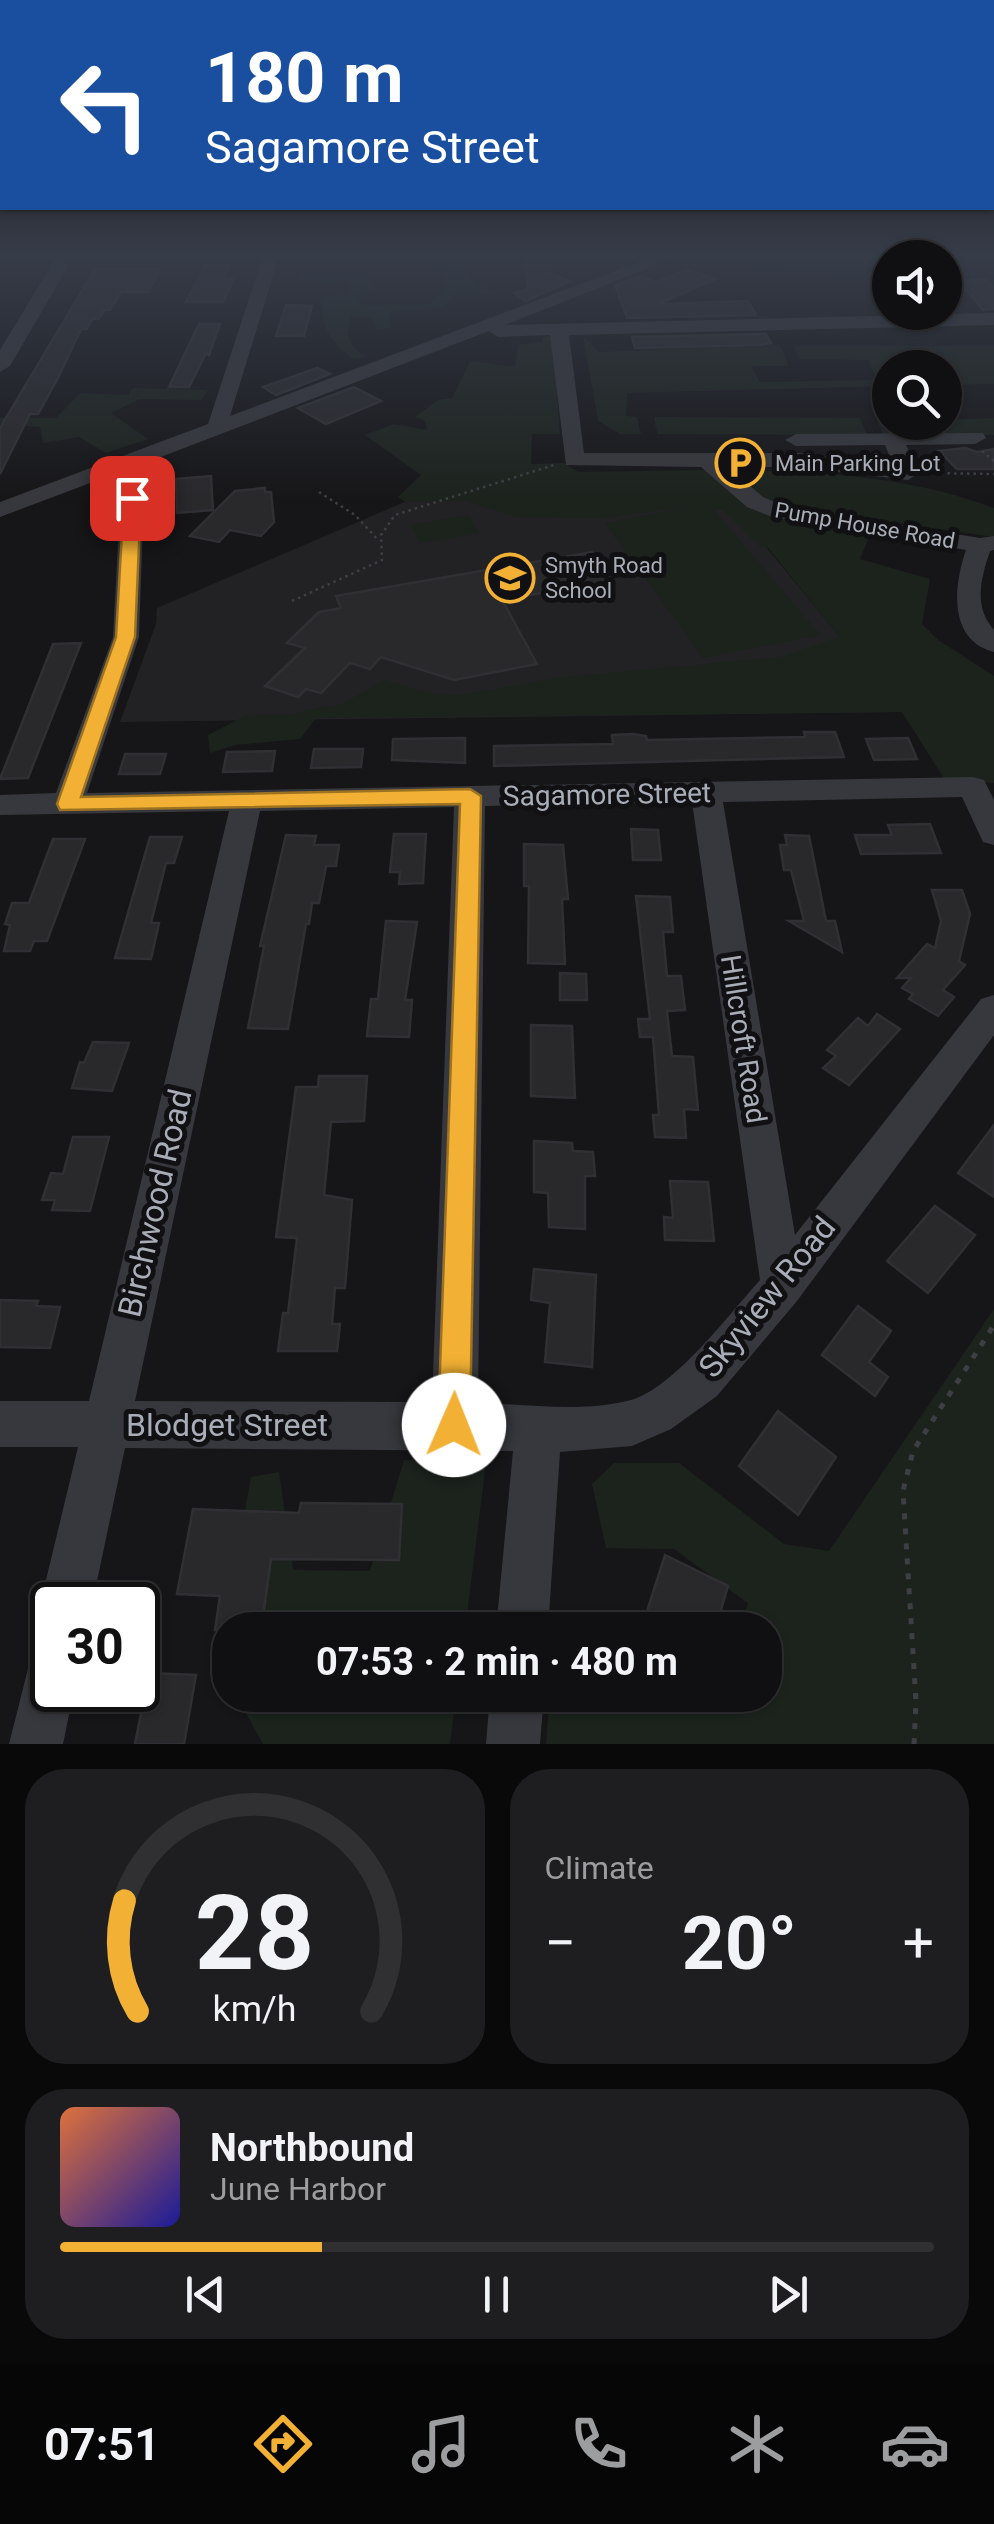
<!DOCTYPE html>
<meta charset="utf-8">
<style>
:root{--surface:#101012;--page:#1e1e20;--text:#f1f3f6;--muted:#9c9d9f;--line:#303032;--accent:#f2b134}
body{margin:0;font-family:Roboto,sans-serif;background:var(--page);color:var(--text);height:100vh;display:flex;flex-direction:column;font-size:38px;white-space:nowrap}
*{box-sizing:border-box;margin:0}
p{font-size:32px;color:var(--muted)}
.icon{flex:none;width:55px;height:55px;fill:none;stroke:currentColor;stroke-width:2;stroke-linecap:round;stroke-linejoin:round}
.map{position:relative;height:1744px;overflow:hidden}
.sheet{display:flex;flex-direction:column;gap:25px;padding:25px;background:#09090a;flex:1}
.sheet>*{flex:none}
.top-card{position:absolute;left:0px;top:0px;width:995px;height:210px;box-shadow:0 2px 8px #0004,0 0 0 2px var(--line);background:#1a4fa0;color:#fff;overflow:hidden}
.buttons{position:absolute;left:872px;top:240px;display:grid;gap:20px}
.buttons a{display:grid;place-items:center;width:90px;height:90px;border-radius:50%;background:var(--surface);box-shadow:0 2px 8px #0004,0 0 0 2px var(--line);font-size:50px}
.speed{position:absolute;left:30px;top:1582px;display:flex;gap:20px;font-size:50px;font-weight:700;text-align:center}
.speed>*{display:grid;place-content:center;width:130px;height:130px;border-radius:50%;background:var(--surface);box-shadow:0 2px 8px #0004,0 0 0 2px var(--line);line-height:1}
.speed .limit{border:5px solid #111;border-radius:15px;background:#fff;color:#111}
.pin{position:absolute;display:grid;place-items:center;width:85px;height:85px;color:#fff;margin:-42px;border-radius:20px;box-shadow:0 5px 15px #0006}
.me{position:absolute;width:110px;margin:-55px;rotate:1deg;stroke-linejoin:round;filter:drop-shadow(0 0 8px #0008)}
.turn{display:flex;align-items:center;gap:35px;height:210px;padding:0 40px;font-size:45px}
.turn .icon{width:130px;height:130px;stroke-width:2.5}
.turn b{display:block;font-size:70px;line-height:85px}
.big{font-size:75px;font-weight:700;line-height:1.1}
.sheet .tile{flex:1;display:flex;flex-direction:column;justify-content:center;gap:15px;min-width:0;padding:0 35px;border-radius:40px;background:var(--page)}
.sheet .dial{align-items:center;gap:0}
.dial svg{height:260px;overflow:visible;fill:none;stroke:var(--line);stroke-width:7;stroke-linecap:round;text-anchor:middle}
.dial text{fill:var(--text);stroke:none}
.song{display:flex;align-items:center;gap:30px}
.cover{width:120px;height:120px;border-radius:15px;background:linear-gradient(135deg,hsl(20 70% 55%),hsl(240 70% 35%))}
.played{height:10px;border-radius:5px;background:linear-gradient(90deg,var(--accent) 30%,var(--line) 30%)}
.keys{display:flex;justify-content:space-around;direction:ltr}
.heat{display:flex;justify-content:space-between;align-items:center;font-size:55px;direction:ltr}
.sheet .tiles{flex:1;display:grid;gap:25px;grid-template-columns:1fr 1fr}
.tile:last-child{grid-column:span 2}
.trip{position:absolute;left:212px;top:1612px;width:570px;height:100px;border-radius:40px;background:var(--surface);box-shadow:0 2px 8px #0004,0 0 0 2px var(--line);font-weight:700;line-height:100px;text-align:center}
.tabs{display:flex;height:160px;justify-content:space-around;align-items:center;background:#060607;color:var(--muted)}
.tabs .icon{width:70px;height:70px}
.tabs .current{color:var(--accent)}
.tabs b{font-size:45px;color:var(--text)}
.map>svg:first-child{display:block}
.built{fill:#222225}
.green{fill:#1c231d}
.building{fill:#29292c;stroke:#303034;stroke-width:2.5}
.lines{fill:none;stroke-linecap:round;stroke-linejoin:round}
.path-far1{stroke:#3d3f44;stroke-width:2.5;stroke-dasharray:2.5 4;stroke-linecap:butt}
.path{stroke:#3d3f44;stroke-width:5;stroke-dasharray:6 9;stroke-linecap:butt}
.minor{fill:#37383d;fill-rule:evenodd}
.route{fill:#f2b134;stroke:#9d7322;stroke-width:2.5}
.labels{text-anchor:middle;stroke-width:10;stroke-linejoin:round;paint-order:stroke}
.far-poi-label{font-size:22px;fill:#a8adb8;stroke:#111113;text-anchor:start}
.far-street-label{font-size:22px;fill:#a8adb8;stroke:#111113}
.street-label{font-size:28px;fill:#a8adb8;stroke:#111113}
.near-street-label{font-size:32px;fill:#a8adb8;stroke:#111113}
</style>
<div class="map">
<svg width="994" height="1744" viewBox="0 0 994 1744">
<rect width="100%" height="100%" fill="#161618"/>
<path class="built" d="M456 480 716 486 902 712 120 722 156 624 157 608Z"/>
<g class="green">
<path d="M726 256C766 256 788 273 827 260L818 256H939L890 258V294L875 295 845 277 757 267Z"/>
<path d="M446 258H457L475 284 499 294 453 296 444 307 390 312 391 328 376 329 373 318 351 317C344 336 349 346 366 357L353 359C331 342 319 327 323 298L350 291 349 282 298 281 303 273 350 276 365 273 377 290 356 298 361 305 429 304 444 290Z"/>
<path d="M583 335 599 352 780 345 789 366H751L760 382 877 380 868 360 799 359 794 346H994V384L945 385V368H890V386L627 393 626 416 637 417 641 434H620L598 421Z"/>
<path d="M553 336 560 434H532L531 464 564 463 578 472C711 471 868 460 994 508V537L876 520 860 559 930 579 922 624 938 640 994 676V783L945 780 902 712 316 718 300 739 235 745 210 753 208 735 245 716 290 714 344 703 384 680 434 694 458 695 564 677 780 657 840 637 768 548 760 547 723 510H714L821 635 703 658 605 523 690 507 596 519 517 517 465 501 405 502 398 497 421 475 365 435 394 424 427 430 425 421 415 417 438 400 452 398 470 361 515 367 518 345 542 342 543 337Z"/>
<path d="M133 388 208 390 201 400 139 399 111 413 148 439 106 453 79 437 43 443 40 427 0 424V418H56L80 393 128 395Z"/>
<path d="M654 417 860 418 867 435 657 434Z"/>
<path d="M876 418H890V422L994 418V435H883Z"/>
<path d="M469 515 480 533 420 543 410 525Z"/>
<path d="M994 1309V1744H546L550 1695H682L711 1706 716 1695H765V1630H739L748 1603 674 1549 606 1548 592 1484 614 1463H679L784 1544 829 1551Z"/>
<path d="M404 1460 486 1463 465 1630H234L236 1560 251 1477 279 1472 293 1570 370 1571Z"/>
<path d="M236 1695H456L450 1744H263Z"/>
</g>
<g class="building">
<path d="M549 259 551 274 570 281 525 301 514 293 528 289 525 260Z"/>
<path d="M229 264 224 278H234L223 302H186L205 265Z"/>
<path d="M95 269H160L148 292H121L110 310H104L99 319H92L87 329H81L58 378 38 414H30L0 474V428Z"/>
<path d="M687 270 716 279 658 304 748 301 756 315 627 318 615 285 640 276 656 282Z"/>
<path d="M958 280H988L994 288V309L983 310Z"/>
<path d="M286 305 312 306 304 336H276Z"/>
<path d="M199 324H220L209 355 206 353 189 387H169Z"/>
<path d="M766 334 771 343 760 345 635 348 632 337Z"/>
<path d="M317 368 330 374 276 395 263 387Z"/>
<path d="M354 387 381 401 326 424 298 408Z"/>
<path d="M965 448 977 452 994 449V469H957L939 451Z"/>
<path d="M211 476 213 510 177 513 176 479Z"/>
<path d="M265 488V492H271L274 522 261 536 230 530 219 542 190 536 235 491Z"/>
<path d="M592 552 612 580 502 600 537 664 454 680 381 657 370 669 350 663 321 693 306 689 298 697 265 686 305 648 287 643 319 612 341 608 336 596Z"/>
<path d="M81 643 28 778 0 779 53 644Z"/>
<path d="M804 732H835L844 757 494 766V746L613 744 612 735 633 734 646 736 647 740 805 737Z"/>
<path d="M465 738V763L392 760 393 739Z"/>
<path d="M908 738 917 759 874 760 866 739Z"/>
<path d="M314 749H363L361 767 311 768Z"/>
<path d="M275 751 272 771 223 772 227 752Z"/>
<path d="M125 754H166L160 774H119Z"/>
<path d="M930 824 941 853 861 854 855 835H892L888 825Z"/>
<path d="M631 829 658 830 661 860H633Z"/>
<path d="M394 834H426L423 883 399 884 400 872H390Z"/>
<path d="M286 835 316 836 314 845H339L336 866H326L319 903H312L309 924H306L288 1029 248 1028 264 946H260Z"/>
<path d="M785 835 809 836 826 921H835L842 952 789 921H804L791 870H784L780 845H787Z"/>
<path d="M150 837H182L174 863H166L151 923H159L151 959 115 958Z"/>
<path d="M53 839H85L47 941H34L30 951H4L10 925 5 924 12 903H29Z"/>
<path d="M524 844 563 845 568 899H562L565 964 528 963 529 886H524Z"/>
<path d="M932 890H962L970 914 959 961 965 965 943 990 954 997 938 1016 909 999 913 994 902 988 911 978H897L927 944 935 948 941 921Z"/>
<path d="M636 896 670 897 673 932H663L667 976H681L685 1010 667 1011 672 1056 693 1057 698 1110 684 1109 686 1138 655 1137 653 1115H659L653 1037H640L638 1019H650Z"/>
<path d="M386 921 417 922 405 1000H412L409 1037 367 1036 371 999H378Z"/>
<path d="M560 973 586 974 587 1000H560Z"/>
<path d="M877 1014 900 1029 849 1085 823 1068 836 1056 827 1050 858 1018 868 1026Z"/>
<path d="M531 1025 572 1026 575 1098 531 1096Z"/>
<path d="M93 1042 129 1043 112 1091 72 1088 80 1062 84 1063Z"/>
<path d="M319 1076H367L364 1121 331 1122 324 1195 352 1200 345 1288H335L332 1324H340L337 1351H278L283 1313H288L297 1238 276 1237 296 1087H318Z"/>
<path d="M994 1125V1197L958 1173Z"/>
<path d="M73 1137H109L90 1211 52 1210 55 1200H42L51 1173 63 1174Z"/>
<path d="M534 1141 572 1143 573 1151 593 1152 595 1176H585V1229L549 1227 548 1193 534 1192Z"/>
<path d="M670 1181 708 1182 714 1241 665 1240 664 1217 673 1218Z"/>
<path d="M935 1206 975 1235 928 1293 887 1261Z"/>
<path d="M534 1269 596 1275 592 1367 545 1362 550 1303 531 1300Z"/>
<path d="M0 1300 38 1301 36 1306 60 1307 50 1348 0 1347Z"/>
<path d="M858 1306 891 1331 869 1362 888 1377 875 1396 822 1355Z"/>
<path d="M778 1411 836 1457 798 1515 739 1466Z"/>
<path d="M301 1503 402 1504 399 1560 271 1559 261 1630H215L220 1596 177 1594 193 1509 299 1513Z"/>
<path d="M665 1555 728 1586 715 1630H641Z"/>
<path d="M149 1673 196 1675 184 1744H135Z"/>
</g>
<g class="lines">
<g class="path-far1">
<path d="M982 451 994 461"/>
<path d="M928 473 994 474"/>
<path d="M319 492 355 515 379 541"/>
<path d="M292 601 382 560 381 535 395 515 557 464"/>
</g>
<path class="path" d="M914 1744 916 1702 903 1491 913 1451 994 1325"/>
<g class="minor">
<path d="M57 256H74L10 366 0 372V350Z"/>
<path d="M263 256H279L230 416 655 256H679L505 325 994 313V325L569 335 584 453H798L893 465 885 445 796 446 785 440 796 434 983 433 986 438 975 444 906 445 919 473 908 480 798 467H728L763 497 785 506 980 538 994 536V550L990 551C981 578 973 607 994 630V652C947 640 954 584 966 550L772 517 747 507 701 467 566 465 550 335 498 337 489 331 145 463 139 637 87 793 973 777 984 780 994 800V845L983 842 962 797 723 802 795 1235 981 999 994 995V1035L797 1301 717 1396 671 1429 632 1446 560 1452 548 1630H496L513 1451 125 1448 92 1605H52V1625L40 1605 78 1447H0V1401H89L229 811 0 815V795L56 793 113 637 122 471 0 517V502L208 424ZM692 802 760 1280C730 1313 674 1388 631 1400 583 1413 527 1404 478 1403L485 806ZM454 807 432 1402 135 1401 260 811Z"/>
<path d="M52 1642V1690H74L63 1744H9L33 1649Z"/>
<path d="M490 1695H544L540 1744H486Z"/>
</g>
</g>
<linearGradient id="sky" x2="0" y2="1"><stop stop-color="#0c0c0d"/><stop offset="0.51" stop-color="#363c48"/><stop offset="1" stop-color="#363c48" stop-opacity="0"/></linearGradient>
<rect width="994" height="501" fill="url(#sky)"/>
<path class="route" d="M132 493 141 498 135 637 81 797 470 789 481 796 470 1425 466 1437 454 1441 442 1437 438 1425 460 804 60 810 57 804 116 637 124 498Z"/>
<defs>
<g id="parking-ring" transform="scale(2.5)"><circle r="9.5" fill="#111113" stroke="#f2b134" stroke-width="1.5"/><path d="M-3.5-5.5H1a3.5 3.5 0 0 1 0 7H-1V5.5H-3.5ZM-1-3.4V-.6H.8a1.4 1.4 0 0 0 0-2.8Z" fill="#f2b134"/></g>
<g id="school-ring" transform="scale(2.5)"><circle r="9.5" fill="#111113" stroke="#f2b134" stroke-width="1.5"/><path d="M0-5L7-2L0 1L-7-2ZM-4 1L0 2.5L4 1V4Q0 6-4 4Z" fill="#f2b134"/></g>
</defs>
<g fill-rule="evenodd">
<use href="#parking-ring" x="740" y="463"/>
<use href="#school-ring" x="510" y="578"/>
</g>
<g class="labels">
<g class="far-poi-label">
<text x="775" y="471">Main Parking Lot</text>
<text x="545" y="573">Smyth Road<tspan x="545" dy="25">School</tspan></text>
</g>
<g class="far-street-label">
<text transform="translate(865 525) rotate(10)" y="8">Pump House Road</text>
</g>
<g class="street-label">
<text transform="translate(607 794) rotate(-1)" y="10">Sagamore Street</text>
<text transform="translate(744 1039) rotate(81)" y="10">Hillcroft Road</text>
</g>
<g class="near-street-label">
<text transform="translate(155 1203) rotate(-77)" y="11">Birchwood Road</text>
<text transform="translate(767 1297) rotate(-51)" y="11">Skyview Road</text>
<text x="227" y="1436">Blodget Street</text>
</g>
</g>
</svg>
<div class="buttons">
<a><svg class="icon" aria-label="sound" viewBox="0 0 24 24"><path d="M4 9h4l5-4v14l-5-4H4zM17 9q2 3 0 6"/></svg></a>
<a><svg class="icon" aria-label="search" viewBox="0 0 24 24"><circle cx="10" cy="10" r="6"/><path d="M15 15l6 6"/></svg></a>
</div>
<div class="speed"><div class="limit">30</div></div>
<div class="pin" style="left:132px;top:498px;background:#d93025"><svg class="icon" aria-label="arrive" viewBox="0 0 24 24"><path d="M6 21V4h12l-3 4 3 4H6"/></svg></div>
<svg class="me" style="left:454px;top:1425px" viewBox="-20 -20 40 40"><circle r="19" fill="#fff"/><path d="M0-13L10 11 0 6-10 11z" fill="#f2b134"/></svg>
<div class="trip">07:53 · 2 min · 480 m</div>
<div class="top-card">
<div class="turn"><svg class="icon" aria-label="left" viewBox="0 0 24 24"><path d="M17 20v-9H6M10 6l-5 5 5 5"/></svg><div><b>180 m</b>Sagamore Street</div></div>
</div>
</div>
<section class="sheet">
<div class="tiles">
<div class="tile dial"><svg viewBox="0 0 100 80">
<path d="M14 69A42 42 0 1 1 86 69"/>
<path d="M14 69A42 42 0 0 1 10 35" stroke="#f2b134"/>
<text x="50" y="56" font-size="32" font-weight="700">28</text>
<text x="50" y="72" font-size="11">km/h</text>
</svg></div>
<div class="tile"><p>Climate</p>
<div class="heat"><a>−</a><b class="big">20°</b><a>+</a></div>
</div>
<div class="tile">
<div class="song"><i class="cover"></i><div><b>Northbound</b><p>June Harbor</p></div></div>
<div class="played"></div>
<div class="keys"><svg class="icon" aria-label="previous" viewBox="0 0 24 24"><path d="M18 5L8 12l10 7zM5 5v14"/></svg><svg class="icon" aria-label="pause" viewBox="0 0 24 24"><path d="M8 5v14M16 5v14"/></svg><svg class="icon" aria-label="next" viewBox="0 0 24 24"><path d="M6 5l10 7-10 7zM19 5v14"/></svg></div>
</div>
</div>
</section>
<nav class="tabs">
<b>07:51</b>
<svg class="icon current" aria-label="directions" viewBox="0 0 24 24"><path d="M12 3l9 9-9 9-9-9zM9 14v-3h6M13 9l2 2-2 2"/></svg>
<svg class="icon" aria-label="music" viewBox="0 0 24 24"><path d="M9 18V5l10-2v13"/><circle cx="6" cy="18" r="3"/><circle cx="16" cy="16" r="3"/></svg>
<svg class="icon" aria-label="phone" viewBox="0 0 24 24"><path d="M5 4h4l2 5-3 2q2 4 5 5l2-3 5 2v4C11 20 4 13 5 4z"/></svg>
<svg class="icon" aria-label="climate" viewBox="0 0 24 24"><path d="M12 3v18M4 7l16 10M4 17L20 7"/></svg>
<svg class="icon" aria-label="car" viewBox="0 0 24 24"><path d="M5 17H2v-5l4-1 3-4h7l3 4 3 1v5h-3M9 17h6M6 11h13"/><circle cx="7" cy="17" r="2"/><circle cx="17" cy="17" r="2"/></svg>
</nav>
